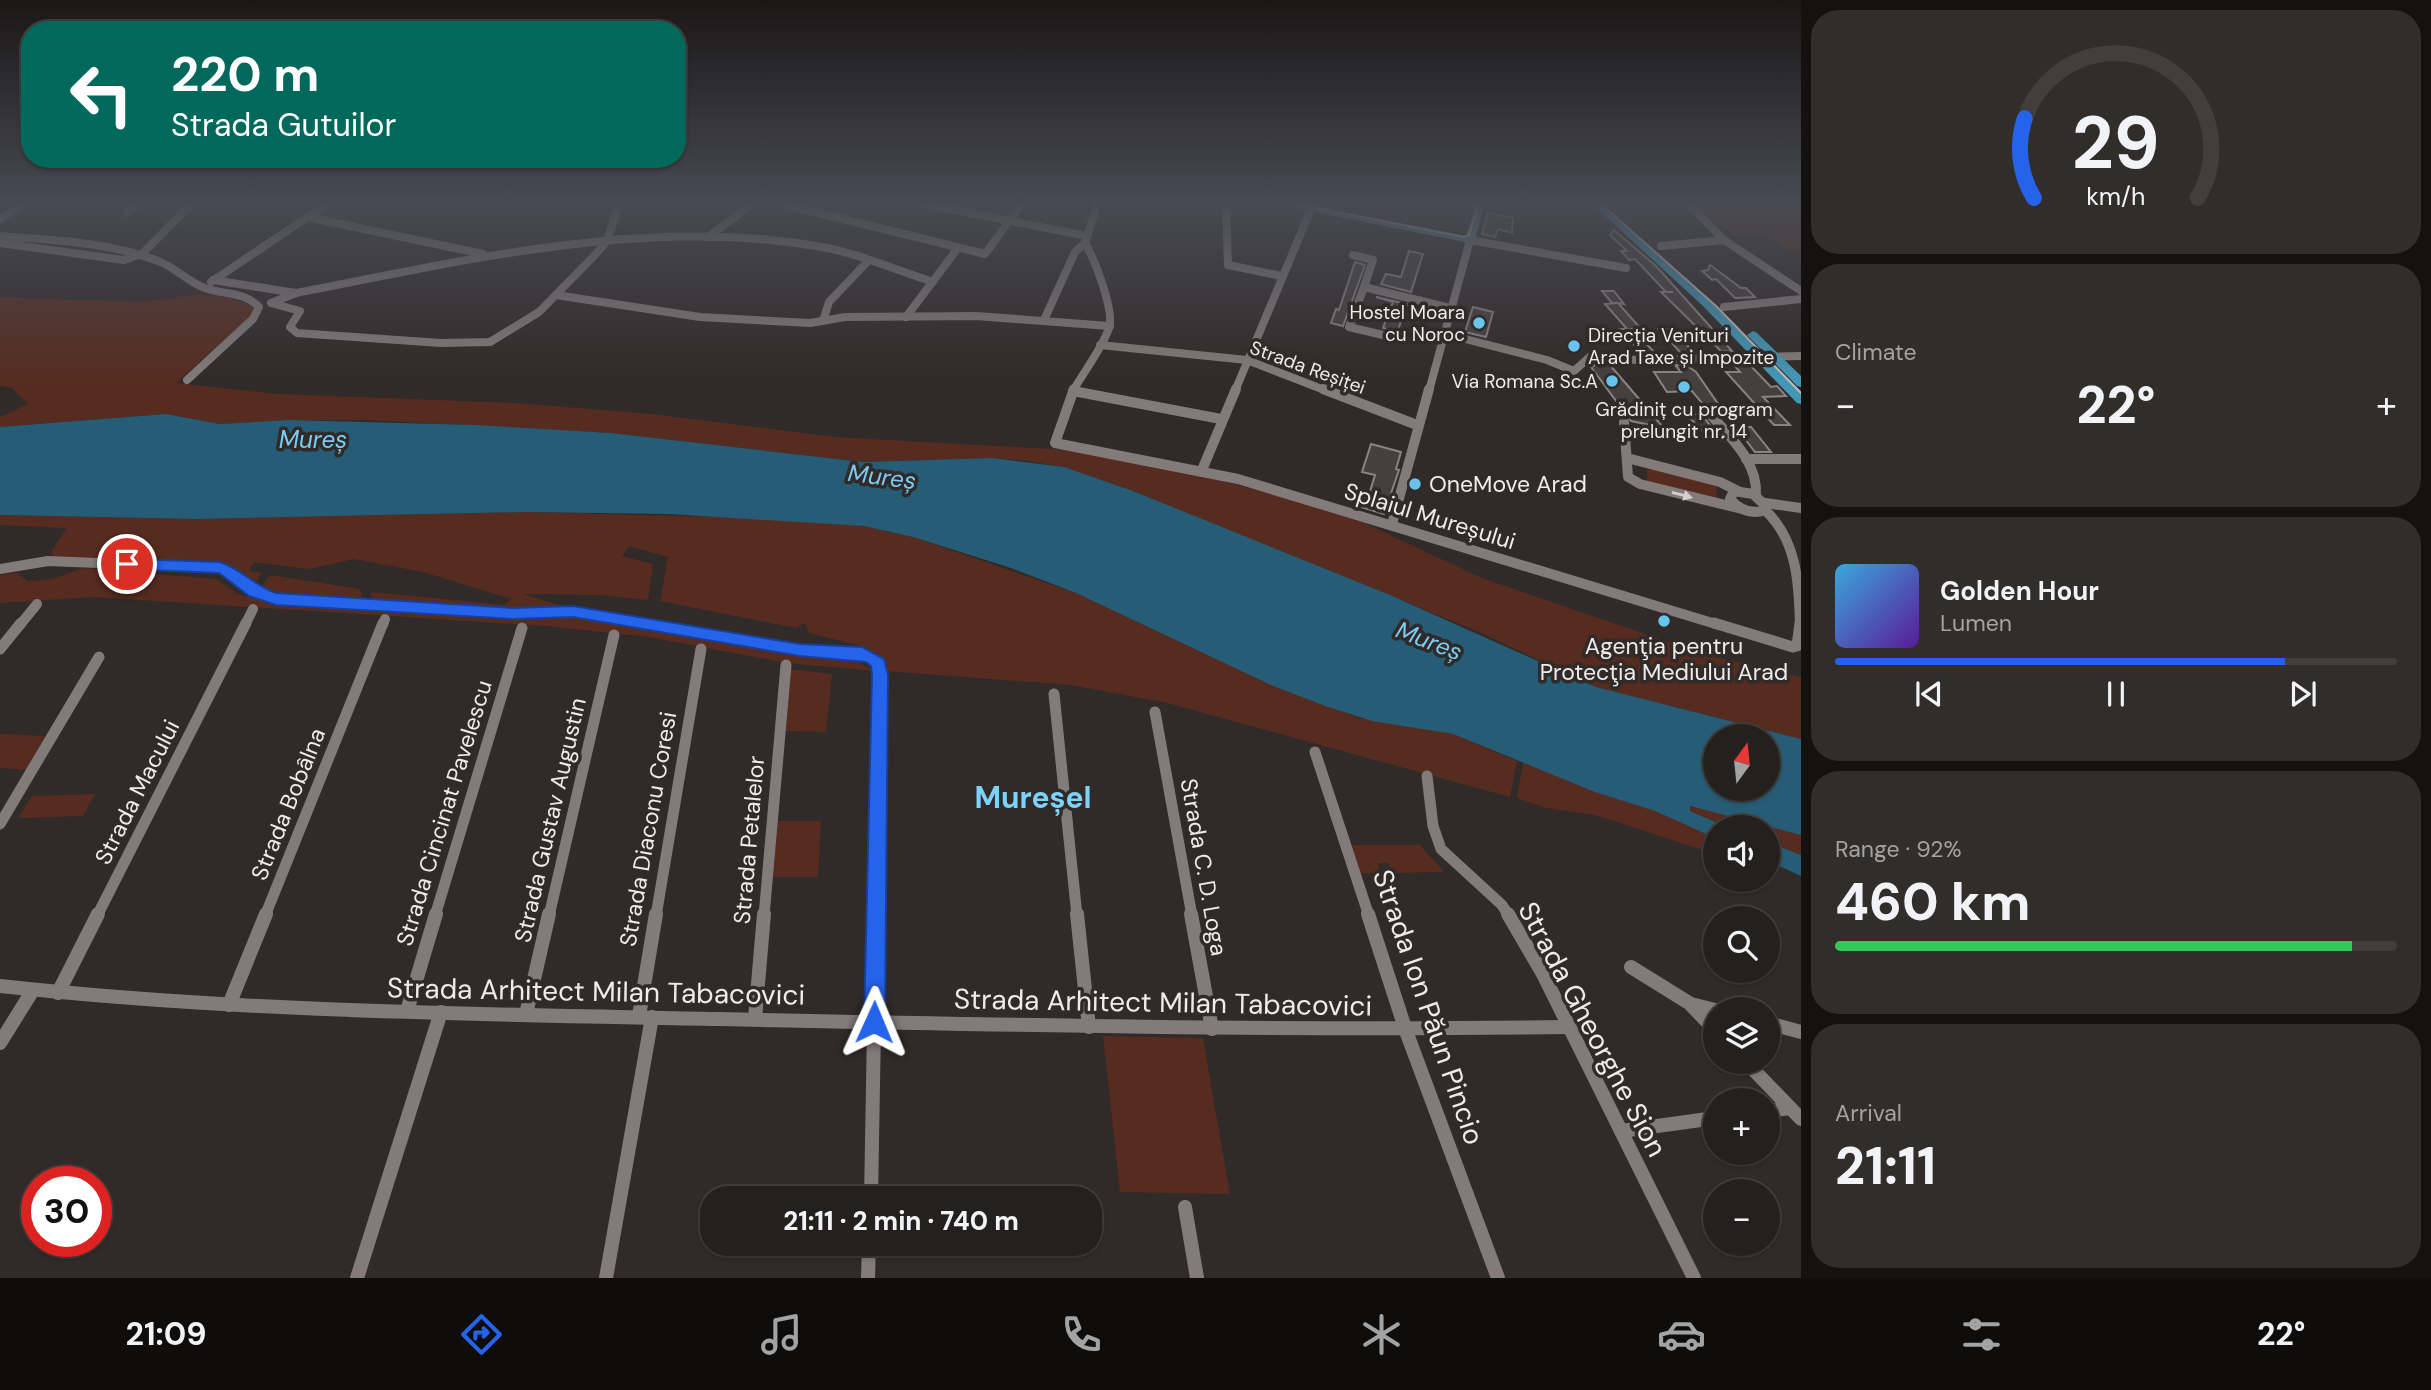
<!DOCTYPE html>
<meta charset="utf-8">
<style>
:root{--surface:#24201e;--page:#302d2b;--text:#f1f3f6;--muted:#a3a3a4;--line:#413e3c;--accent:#2563eb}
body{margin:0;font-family:"DM Sans",sans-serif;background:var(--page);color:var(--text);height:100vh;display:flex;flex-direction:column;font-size:26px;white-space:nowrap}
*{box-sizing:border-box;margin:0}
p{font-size:23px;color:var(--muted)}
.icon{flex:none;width:38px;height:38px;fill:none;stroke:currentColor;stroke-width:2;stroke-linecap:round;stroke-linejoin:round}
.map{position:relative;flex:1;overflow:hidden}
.side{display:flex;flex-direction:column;gap:10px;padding:10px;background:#141210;width:630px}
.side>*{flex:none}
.hud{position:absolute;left:21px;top:21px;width:665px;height:147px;border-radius:28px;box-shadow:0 2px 5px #0004,0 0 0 2px var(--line);background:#00695c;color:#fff;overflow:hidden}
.needle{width:46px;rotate:15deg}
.tools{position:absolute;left:1703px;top:724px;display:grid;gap:14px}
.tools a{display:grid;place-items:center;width:77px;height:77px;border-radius:50%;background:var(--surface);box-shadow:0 2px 5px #0004,0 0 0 2px var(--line);font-size:35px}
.speed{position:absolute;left:21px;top:1166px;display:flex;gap:14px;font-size:35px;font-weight:700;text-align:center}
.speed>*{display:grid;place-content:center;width:91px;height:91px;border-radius:50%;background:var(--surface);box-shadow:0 2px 5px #0004,0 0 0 2px var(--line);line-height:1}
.speed .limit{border:10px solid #d22;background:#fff;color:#111}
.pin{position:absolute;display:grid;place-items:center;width:60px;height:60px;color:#fff;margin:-30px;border:4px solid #fff;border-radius:50%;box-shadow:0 2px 7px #0007}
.me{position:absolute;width:77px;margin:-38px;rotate:1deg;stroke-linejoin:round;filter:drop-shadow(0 0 5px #0008)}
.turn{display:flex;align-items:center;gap:24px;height:147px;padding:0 35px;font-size:32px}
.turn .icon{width:91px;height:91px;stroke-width:2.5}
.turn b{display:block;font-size:49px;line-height:60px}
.big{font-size:52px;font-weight:800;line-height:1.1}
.side .widget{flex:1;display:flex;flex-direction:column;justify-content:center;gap:10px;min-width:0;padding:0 24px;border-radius:28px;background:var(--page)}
.side .dial{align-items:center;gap:0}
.dial svg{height:182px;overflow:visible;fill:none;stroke:var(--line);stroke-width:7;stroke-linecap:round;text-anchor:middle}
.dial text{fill:var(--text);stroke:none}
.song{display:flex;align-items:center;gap:21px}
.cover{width:84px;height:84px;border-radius:10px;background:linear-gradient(135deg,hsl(200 70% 55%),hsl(270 70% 35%))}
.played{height:7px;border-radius:4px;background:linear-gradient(90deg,var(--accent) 80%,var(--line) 80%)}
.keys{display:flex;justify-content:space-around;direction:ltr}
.heat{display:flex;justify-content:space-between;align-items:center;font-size:38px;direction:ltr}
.charge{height:10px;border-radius:5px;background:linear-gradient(90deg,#34c759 92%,var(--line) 0)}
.trip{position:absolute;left:700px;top:1186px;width:402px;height:70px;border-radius:28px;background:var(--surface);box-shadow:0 2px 5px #0004,0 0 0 2px var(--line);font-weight:800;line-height:70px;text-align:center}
.tabs{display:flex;height:112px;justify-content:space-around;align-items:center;background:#0e0d0c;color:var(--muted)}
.tabs .icon{width:49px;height:49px}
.tabs .selected{color:var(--accent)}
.tabs b{font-size:32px;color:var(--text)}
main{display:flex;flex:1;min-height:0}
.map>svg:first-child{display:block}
.green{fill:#562c20}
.water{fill:#265c75;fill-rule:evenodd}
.building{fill:#453f3d;stroke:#8a8381;stroke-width:2}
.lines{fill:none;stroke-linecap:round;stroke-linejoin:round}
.minor-far3{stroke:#827b79;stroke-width:8}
.minor-far2{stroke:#827b79;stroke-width:10}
.minor-far1{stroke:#827b79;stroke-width:11}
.minor{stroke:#827b79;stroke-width:14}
.secondary{fill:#628997;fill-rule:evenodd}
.primary{fill:#4297b6;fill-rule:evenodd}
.tram{stroke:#c2bdbc;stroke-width:2}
.oneway{fill:#d4cfce}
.route{fill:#2563eb;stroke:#184099;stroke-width:2}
.poi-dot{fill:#67c4ef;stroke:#302a28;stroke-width:2.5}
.labels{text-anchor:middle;stroke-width:7;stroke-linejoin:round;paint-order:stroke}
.far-poi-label{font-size:19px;fill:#efebea;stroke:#302a28;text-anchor:end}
.far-street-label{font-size:19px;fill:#efebea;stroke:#302a28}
.poi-label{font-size:23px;fill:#efebea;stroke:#302a28;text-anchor:start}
.street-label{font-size:23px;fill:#efebea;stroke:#302a28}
.water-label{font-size:24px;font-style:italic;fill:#79cdf5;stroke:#302a28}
.near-street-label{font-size:28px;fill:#efebea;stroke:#302a28}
.district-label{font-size:30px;font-weight:bold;fill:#7dd2fa;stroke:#302a28}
</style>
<main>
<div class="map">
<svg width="1801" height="1278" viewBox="0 0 1801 1278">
<rect width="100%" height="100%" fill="#302a28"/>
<g class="green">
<path d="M1691 202H1801V250L1789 251 1766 235 1736 237Z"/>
<path d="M199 294 231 298 252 306 255 313 176 383 278 394 516 403 652 414 835 437 1068 450 1190 473 1273 494 1362 522 1482 578 1704 654 1801 677V739L1596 687 1479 632 1133 491 1064 467 1027 461 993 458 863 462 611 433 368 420H289L220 424 166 414 0 427V417L28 404 12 388 0 386V297L144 302Z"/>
<path d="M1647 465 1716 483 1718 502 1647 483Z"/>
<path d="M526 512 789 519 864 526 913 537 1076 593 1273 686 1359 718 1453 734 1517 761 1510 797 1167 703 1071 685 885 671 882 656 861 646 809 633 805 623 796 628 660 601 668 557 629 546 622 556 653 564 648 600 599 595 523 594 565 607 515 611 377 602 370 596 372 592 504 605 512 599 423 572 354 559 309 569 254 562 249 571 262 573 253 586 235 570 219 566 53 557 52 550 67 528 0 525V515L197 519Z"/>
<path d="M83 568 216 579 238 594 285 606 576 617 728 640 783 654 854 660 875 671 787 663 649 637 546 626 94 597 0 603V575L17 573 28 581 52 579Z"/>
<path d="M270 575 360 589 362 594 358 602 282 598 258 591Z"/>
<path d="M789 669 832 674 826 732 784 731Z"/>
<path d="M0 734 45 736 26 770 0 768Z"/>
<path d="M1523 763 1655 811 1715 838V854L1595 815 1546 808 1517 798Z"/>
<path d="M95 794 83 816 18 818 32 796Z"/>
<path d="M1690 806 1797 833 1801 835V855L1768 842V828H1729L1690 811Z"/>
<path d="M778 821H821L818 877H773Z"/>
<path d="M1351 845H1420L1444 872 1392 873 1388 863H1378L1380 873H1360Z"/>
<path d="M1103 1036 1203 1038 1230 1194 1120 1192Z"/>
</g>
<g class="water">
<path d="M166 414 220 424 289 420 475 425 611 433 863 462 993 458 1064 467 1133 491 1390 595 1596 687 1801 739V835L1690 806V811L1729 828H1715V838L1655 811 1595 792 1453 734 1372 721 1328 707 1273 686 1076 593 1008 567 913 537 864 526 668 514 526 512 197 519 0 515V427ZM1715 737H1768V789H1715Z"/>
<path d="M1768 842 1801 855V876L1768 861Z"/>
</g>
<g class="building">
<path d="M1488 213 1513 218 1512 233 1498 229 1495 237 1482 234Z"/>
<path d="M1614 230 1657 267 1732 351H1721L1661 292H1673H1666L1635 259 1629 260 1621 251H1627L1610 235Z"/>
<path d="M1409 251 1423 254 1411 292 1381 284 1386 274 1401 277Z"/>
<path d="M1355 262 1365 265 1343 326 1331 323 1336 309 1339 310Z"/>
<path d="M1710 265 1741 288H1746L1755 297 1735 298 1716 279 1712 280 1702 271 1708 270Z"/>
<path d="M1602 291H1614L1624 304 1618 303 1641 329H1627L1605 304 1617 303H1612Z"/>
<path d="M1376 297 1407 304 1397 333 1383 328 1393 302Z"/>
<path d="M1473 307 1493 312 1486 337 1465 332Z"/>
<path d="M1620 329H1633L1655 353H1642Z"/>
<path d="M1659 329H1673L1693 352H1680Z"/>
<path d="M1602 362 1609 364 1664 428 1631 421 1591 367Z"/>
<path d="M1733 364H1749L1771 387 1777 386 1786 396 1763 397 1790 425H1774L1726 372H1740Z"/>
<path d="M1675 365H1686L1696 372 1721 408H1706L1692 391 1667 392 1654 372H1681Z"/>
<path d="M1701 414 1714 430 1723 440 1710 439 1687 415Z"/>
<path d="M1736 427H1751L1771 452H1755Z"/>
<path d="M1371 444 1401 452 1396 469 1399 470 1384 514 1358 506 1361 496 1368 498 1375 475 1362 472Z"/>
</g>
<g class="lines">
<g class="minor-far3">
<path d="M774 202 985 254 1023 202"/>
<path d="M915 202 1087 236"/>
<path d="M1226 202 1228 265 1282 276"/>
<path d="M1687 202 1724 240 1801 291"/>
<path d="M1098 203 1166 202"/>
<path d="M127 213 140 202"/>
<path d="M307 217 483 254"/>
<path d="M0 219 25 202"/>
<path d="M0 236C53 240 108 242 158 261 175 267 188 282 205 288 224 295 244 291 259 307L253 319 187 380"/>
<path d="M708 237 755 202"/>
<path d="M0 243 124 260 143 253 193 202"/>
<path d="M1661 246 1724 240"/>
<path d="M1353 255 1373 260 1364 287"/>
<path d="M213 280 296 293 271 303 300 311 290 327 297 333 441 343 490 342 539 312 595 255 607 241 620 202"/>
<path d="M211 282 330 202"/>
<path d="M296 293C468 260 646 216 822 247 860 254 896 270 933 282"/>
<path d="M556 295 700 317 810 323 845 317 976 316 1110 326"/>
<path d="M1724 307 1801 299"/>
<path d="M906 317 958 248"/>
<path d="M1044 320 1075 252 1085 243 1098 202"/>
<path d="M823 321 829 302 868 261"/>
<path d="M1442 333 1547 360 1574 371 1593 354 1624 360 1801 356"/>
<path d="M1383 335 1349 327 1364 287 1450 308"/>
<path d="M1100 345 1247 360 1327 391"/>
<path d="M1073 391C1084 371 1102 349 1109 328 1115 311 1094 258 1085 243"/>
<path d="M1235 391 1314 202"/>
<path d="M1429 391 1470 240 1626 268"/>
</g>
<g class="minor-far2">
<path d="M1074 389 1055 443 1238 479 1719 625"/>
<path d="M1323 389 1417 425"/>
<path d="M1073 391 1221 419"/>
<path d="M1710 414C1730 437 1758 462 1756 495"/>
<path d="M1624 422 1628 477 1640 484 1742 509"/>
<path d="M1627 458 1720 482 1738 491"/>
<path d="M1746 459H1801"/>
<path d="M1202 470 1236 389"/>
<path d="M1734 491 1753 494 1766 506 1765 510C1751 515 1740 510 1730 499Z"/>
<path d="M1765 503 1801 508"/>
<path d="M1765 510C1797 540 1799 583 1800 625"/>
<path d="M1392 524 1429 389"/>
<path d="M0 569 48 561 220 568 260 593 276 599 513 614 573 611 653 625"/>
<path d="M20 625 37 604"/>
<path d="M245 625 253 609"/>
<path d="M383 625 385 619"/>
</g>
<g class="minor-far1">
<path d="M643 623 800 650 862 654 879 663 876 916"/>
<path d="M1714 623 1793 647 1797 646 1800 623"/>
<path d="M0 649 21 623"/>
<path d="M1054 694 1077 916"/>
<path d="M1155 712 1192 916"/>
<path d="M1315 752 1369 916"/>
<path d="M1427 776 1433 826 1441 849 1502 905 1509 916"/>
<path d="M0 824 99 657"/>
<path d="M97 916 246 623"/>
<path d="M265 916 383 623"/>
<path d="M435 916 522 628"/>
<path d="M549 916 614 635"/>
<path d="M656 916 701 649"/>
<path d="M764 916 786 665"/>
</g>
<g class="minor">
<path d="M1077 914 1089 1027"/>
<path d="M1191 914 1212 1029"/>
<path d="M1368 914 1406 1031 1498 1278"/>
<path d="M1508 914 1543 974 1694 1278"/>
<path d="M1631 967 1689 1003 1715 1030"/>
<path d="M0 986C238 1012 478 1014 717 1019 1002 1025 1286 1031 1570 1027"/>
<path d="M58 993 98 914"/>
<path d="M1691 1004 1715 1010"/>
<path d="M229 1005 266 914"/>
<path d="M407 1011 436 914"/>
<path d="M526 1014 549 914"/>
<path d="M639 1016 656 914"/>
<path d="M755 1019 764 914"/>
<path d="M1768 1023 1801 1032"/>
<path d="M0 1043 33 990"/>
<path d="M1746 1062 1801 1119"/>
<path d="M1768 1111 1790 1108"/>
<path d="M1621 1131 1715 1118"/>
<path d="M871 1199 876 914"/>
<path d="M1185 1207 1197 1278"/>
<path d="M357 1278 441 1012"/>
<path d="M606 1278 652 1017"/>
<path d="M868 1278 869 1244"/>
</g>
<path class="secondary" d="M1275 202H1292L1466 236 1475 208 1457 202H1485L1475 240 1470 243 1279 205Z"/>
<g class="primary">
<path d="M1590 202H1601L1711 302 1801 393V404L1797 403 1703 306Z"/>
<path d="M1753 331 1757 333 1801 376V387L1797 386 1749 337 1747 335Z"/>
</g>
<g class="tram">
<path d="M1286 202 1464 237 1469 235 1479 202"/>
<path d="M1599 202 1716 306 1801 393"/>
</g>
</g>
<defs><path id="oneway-solid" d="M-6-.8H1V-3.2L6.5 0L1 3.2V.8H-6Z" transform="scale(1.75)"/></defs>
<use class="oneway" href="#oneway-solid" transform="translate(1682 495) rotate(15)"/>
<linearGradient id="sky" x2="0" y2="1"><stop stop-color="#1a1716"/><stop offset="0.53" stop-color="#484a53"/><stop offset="1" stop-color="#484a53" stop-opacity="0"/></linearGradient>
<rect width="1801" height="381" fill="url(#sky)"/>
<path class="route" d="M127 559 220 562C241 569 255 586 276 593L513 608 573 606 800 644 862 647 884 659 888 675 885 1022 882 1029 874 1032 867 1029 864 1022 872 675 871 666 866 662 800 656 573 617 513 619 276 605 249 596 219 573 127 569 119 564Z"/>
<g class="poi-dot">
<circle cx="1479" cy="323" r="7"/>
<circle cx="1574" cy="346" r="7"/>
<circle cx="1612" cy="381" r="7"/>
<circle cx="1684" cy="387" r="7"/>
<circle cx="1415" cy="484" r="7"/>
<circle cx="1664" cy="621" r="7"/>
</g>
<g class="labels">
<g class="far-poi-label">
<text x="1465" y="319">Hostel Moara<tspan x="1465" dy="22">cu Noroc</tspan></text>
<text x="1588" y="342" text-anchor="start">Direcția Venituri<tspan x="1588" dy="22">Arad Taxe și Impozite</tspan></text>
<text x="1598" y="388">Via Romana Sc.A</text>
<text x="1684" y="416" text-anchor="middle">Grădiniț cu program<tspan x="1684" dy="22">prelungit nr. 14</tspan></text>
</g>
<g class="far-street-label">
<text transform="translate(1308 367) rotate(20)" y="7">Strada Reșiței</text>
</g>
<g class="poi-label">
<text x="1429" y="492">OneMove Arad</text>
<text x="1664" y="654" text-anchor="middle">Agenţia pentru<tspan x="1664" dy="26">Protecţia Mediului Arad</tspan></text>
</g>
<g class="street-label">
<text transform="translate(1430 516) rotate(17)" y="8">Splaiul Mureșului</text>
<text transform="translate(137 792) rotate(-63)" y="8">Strada Macului</text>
<text transform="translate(288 804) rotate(-68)" y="8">Strada Bobâlna</text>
<text transform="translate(444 813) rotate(-73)" y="8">Strada Cincinat Pavelescu</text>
<text transform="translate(550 820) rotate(-77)" y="8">Strada Gustav Augustin</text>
<text transform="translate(648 829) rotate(-80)" y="8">Strada Diaconu Coresi</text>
<text transform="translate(749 840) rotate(-85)" y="8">Strada Petalelor</text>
<text transform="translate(1204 867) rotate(80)" y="8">Strada C. D. Loga</text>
</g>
<g class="water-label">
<text x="313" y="448">Mureș</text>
<text transform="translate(882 477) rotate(7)" y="8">Mureș</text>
<text transform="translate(1429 641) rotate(21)" y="8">Mureș</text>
</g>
<g class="near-street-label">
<text transform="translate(596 991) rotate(1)" y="10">Strada Arhitect Milan Tabacovici</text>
<text transform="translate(1163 1002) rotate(1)" y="10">Strada Arhitect Milan Tabacovici</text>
<text transform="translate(1429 1007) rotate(71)" y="10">Strada Ion Păun Pincio</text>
<text transform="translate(1593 1029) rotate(62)" y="10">Strada Gheorghe Sion</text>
</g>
<g class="district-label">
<text x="1033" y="808">Mureșel</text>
</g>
</g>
</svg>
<div class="tools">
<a><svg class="needle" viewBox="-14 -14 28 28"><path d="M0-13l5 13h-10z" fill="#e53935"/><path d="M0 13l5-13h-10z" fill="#a3a3a4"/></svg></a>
<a><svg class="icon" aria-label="sound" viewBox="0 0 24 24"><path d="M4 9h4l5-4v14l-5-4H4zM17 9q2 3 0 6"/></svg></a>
<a><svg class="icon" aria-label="search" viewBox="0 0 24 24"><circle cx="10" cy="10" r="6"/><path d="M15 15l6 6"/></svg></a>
<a><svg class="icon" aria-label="layers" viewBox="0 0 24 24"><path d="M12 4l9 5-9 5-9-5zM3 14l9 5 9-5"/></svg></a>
<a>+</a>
<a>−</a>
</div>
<div class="speed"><div class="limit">30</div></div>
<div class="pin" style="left:127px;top:564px;background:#d93025"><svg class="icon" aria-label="arrive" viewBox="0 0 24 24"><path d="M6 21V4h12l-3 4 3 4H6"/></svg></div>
<svg class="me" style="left:874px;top:1022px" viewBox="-20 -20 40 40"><path d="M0-17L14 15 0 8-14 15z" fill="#2563eb" stroke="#fff" stroke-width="4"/></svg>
<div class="trip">21:11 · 2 min · 740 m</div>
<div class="hud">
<div class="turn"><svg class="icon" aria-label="left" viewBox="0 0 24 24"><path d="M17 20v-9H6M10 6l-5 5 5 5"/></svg><div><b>220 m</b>Strada Gutuilor</div></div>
</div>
</div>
<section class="side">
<div class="widget dial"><svg viewBox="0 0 100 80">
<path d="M14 69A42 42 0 1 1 86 69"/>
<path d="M14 69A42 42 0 0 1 10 34" stroke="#2563eb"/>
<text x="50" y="56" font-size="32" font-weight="700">29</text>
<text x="50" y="72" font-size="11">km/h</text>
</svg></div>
<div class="widget"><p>Climate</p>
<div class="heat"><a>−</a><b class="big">22°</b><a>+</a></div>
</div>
<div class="widget">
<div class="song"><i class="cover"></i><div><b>Golden Hour</b><p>Lumen</p></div></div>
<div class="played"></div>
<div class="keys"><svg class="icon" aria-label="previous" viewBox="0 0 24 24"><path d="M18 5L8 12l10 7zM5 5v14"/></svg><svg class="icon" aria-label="pause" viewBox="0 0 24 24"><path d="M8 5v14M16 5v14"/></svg><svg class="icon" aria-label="next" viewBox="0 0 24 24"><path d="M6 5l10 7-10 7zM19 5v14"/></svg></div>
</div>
<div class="widget"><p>Range · 92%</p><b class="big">460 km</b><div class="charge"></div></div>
<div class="widget"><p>Arrival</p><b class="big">21:11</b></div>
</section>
</main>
<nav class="tabs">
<b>21:09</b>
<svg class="icon selected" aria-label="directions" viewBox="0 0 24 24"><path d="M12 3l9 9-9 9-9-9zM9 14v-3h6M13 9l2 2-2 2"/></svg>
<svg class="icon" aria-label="music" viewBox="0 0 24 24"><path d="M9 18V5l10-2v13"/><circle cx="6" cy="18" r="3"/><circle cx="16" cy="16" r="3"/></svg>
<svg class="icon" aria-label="phone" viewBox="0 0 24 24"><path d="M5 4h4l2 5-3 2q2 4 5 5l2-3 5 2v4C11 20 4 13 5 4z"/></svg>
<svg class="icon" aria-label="climate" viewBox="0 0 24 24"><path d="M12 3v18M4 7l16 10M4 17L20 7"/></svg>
<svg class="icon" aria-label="car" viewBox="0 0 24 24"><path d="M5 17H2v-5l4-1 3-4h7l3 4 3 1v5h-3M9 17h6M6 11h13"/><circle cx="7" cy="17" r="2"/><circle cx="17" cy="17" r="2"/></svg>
<svg class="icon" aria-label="filters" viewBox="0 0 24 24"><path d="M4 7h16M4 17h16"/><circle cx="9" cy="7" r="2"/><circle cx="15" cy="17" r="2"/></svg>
<b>22°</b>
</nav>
